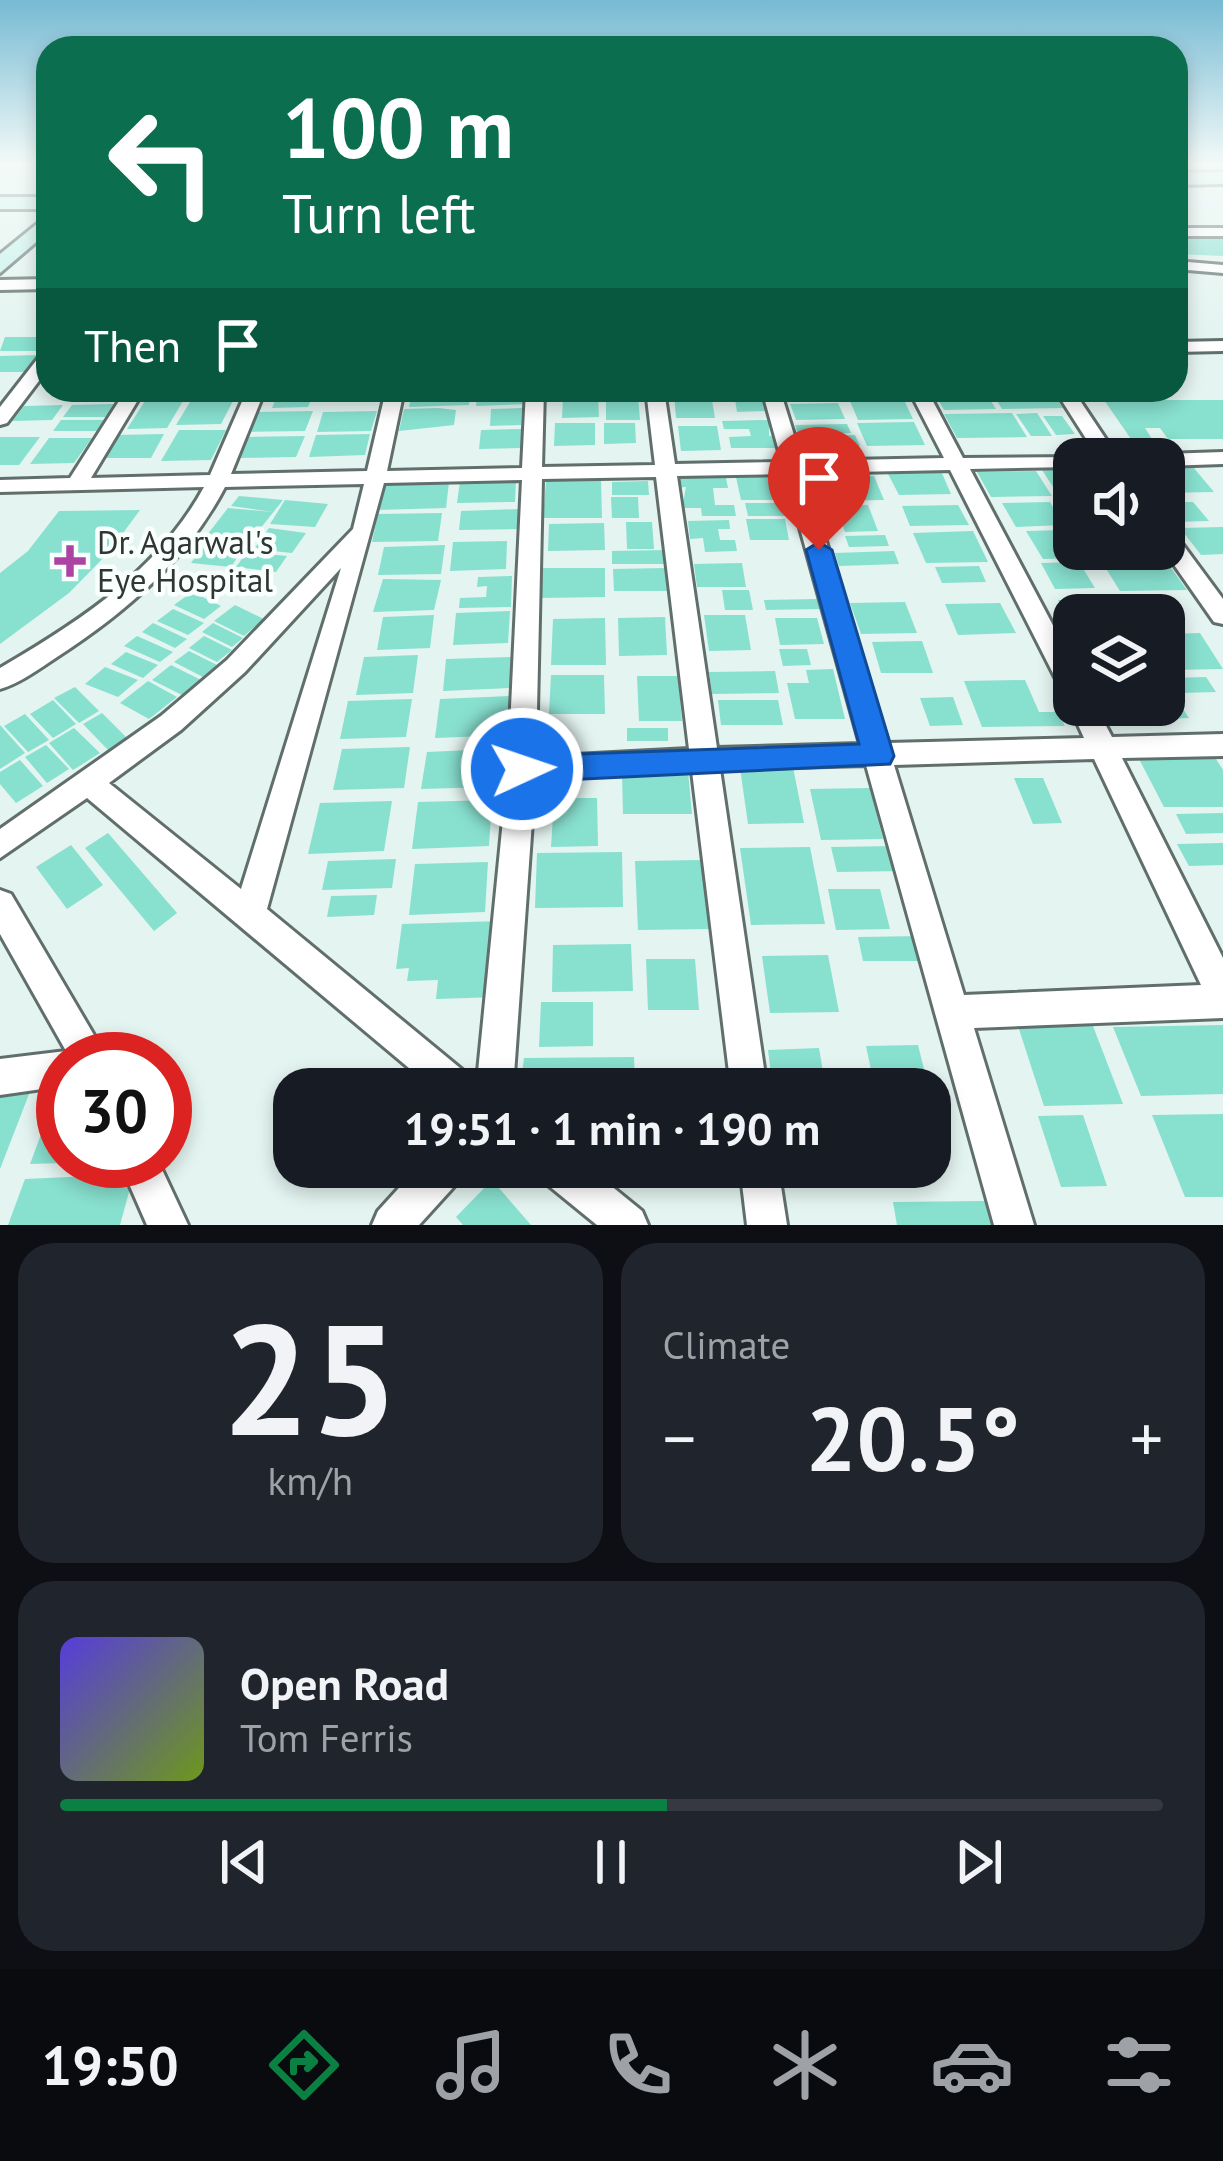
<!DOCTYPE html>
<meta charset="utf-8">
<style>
:root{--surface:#171b24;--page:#20242c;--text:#f1f3f6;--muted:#9ea1a6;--line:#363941;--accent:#0b8043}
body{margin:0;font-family:"PT Sans",sans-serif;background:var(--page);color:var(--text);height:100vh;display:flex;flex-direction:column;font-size:45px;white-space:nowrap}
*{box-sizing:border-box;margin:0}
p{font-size:39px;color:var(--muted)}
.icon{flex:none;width:66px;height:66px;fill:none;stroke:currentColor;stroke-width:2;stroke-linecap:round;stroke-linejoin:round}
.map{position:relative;height:1225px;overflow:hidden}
.sheet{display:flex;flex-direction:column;gap:18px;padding:18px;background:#0d0f14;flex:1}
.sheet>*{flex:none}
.banner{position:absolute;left:36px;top:36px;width:1152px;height:366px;border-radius:36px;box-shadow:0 6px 18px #0003;background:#0b6e4f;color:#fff;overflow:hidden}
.buttons{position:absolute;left:1053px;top:438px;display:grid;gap:24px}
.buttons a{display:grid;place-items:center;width:132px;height:132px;border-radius:24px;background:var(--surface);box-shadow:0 6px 18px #0003;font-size:60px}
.speed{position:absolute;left:36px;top:1032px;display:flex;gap:24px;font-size:60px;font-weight:700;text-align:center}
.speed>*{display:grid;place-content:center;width:156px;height:156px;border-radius:50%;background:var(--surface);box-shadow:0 6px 18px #0003;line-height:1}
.speed .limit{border:18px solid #d22;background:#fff;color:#111}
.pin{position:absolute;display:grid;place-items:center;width:102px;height:102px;color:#fff;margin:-123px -51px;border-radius:50% 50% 50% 0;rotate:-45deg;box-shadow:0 0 12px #0007}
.pin .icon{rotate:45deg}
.me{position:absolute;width:132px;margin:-66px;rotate:87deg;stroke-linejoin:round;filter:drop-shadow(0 0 9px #0008)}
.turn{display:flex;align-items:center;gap:42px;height:252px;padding:0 48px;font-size:54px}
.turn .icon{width:156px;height:156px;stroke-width:2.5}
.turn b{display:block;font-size:84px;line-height:102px}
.then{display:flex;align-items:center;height:114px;padding:0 48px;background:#0003;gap:24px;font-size:45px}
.big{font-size:90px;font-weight:700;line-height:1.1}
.sheet .tile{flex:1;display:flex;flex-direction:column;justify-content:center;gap:18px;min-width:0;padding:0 42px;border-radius:36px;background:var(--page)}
.sheet .dial{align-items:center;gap:0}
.dial b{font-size:156px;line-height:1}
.song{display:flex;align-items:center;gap:36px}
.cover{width:144px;height:144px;border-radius:18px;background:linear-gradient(135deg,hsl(250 70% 55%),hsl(80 70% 35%))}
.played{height:12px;border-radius:6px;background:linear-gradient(90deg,var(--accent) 55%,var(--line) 55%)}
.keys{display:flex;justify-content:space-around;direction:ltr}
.heat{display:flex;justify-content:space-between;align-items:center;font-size:66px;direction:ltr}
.sheet .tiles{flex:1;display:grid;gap:18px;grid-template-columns:1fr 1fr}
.tile:last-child{grid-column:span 2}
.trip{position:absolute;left:273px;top:1068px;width:678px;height:120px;border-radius:36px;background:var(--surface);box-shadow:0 6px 18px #0003;font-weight:700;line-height:120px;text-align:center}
.tabs{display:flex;height:192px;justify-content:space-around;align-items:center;background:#090b0e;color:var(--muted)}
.tabs .icon{width:84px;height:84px}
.tabs .on{color:var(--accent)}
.tabs b{font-size:54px;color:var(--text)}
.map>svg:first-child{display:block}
.building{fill:#88e0cf}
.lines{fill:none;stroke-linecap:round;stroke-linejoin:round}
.street-casing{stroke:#616f6c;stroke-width:6}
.secondary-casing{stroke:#616f6c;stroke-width:6}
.street{fill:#fff;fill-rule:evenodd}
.secondary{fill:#c7f2ec;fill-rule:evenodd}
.route{fill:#1a73e8;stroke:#114b97;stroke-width:3}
.poi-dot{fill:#ac42a4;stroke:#f8fffd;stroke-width:4.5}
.labels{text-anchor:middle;stroke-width:9;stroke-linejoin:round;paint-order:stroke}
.poi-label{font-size:33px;fill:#303634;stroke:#f8fffd;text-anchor:start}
</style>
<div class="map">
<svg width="1223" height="1225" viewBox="0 0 1223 1225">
<rect width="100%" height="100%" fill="#e4f4f0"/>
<g class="building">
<path d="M1176 239H1223V256L1176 254Z"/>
<path d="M5 337H48V344L42 351H0Z"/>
<path d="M38 355 24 372H0V356Z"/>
<path d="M195 390H245L241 398 190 399Z"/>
<path d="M279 390H315L308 407 272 408Z"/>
<path d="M990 390H1050L1063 408 1002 409Z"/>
<path d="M734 393H760L765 411 737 412Z"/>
<path d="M674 394H711L715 418H676Z"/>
<path d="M530 395V404L476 406 477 396Z"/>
<path d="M987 395 996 409 944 410 936 396Z"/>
<path d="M470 396 469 405 409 407 411 397Z"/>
<path d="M563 396H598L599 417 562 418Z"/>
<path d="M606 396H638L640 420H606Z"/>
<path d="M904 400 913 419 858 420 850 401Z"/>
<path d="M1104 400H1223V439H1168L1160 428H1145L1152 439H1131Z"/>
<path d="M145 401H183L167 428 127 429Z"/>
<path d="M233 401 221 424 176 425 190 402Z"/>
<path d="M838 403 845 419 796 420 790 404Z"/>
<path d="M114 404 106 417H63L72 405Z"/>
<path d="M63 405 52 420 12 421 24 406Z"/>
<path d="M438 408 456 410 454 425 399 431 404 409Z"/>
<path d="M522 408 521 425 490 426 491 409Z"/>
<path d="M313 411 305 431 244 432 253 412Z"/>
<path d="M377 411 371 431 317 432 323 412Z"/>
<path d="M1012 413 1027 437 957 438 944 414Z"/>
<path d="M1037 413 1052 436H1031L1016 414Z"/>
<path d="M1043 416H1062L1075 434 1056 435Z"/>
<path d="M61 420H107L99 431H53Z"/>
<path d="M769 420V436H776L779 448H731L729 437 751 436 749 429H724L722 421Z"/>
<path d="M914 422 925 445 867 446 857 423Z"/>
<path d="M555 423H595V445L554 446Z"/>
<path d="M604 423H635L636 443 604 444Z"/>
<path d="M847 424 851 433 798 434 795 425Z"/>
<path d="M678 426H717L721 450 681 451Z"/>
<path d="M522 429 521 448 479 449 481 430Z"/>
<path d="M179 430H226L211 460 161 461Z"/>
<path d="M164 434 151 458H102L117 435Z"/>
<path d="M370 434 365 455 309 457 316 435Z"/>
<path d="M855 435 860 446 804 447 800 437Z"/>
<path d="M305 436 296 457 236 458 246 437Z"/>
<path d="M0 437H40L19 465H0Z"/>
<path d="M49 438H92L74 463 30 464Z"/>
<path d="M1193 467 1214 492 1164 493V468Z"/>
<path d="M1074 469V493H1057L1042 470Z"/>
<path d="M941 471 951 494 899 495 887 472Z"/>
<path d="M1036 471 1052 496 991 497 977 472Z"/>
<path d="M874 476 884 500 823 501 815 477Z"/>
<path d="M736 477H789L795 500H741Z"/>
<path d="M673 478H726L728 488H713L715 505H734L736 516H702L701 508H682L686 487 674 488Z"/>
<path d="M516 480 515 502 457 503 460 481Z"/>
<path d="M601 480 602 518H543L546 481Z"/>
<path d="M648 481 649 495H612V482Z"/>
<path d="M449 482 446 508 377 510 382 484Z"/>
<path d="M239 496 283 500 244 549 200 544 228 508 273 512 231 506Z"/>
<path d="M611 497H638L639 518H612Z"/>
<path d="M285 500 328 504 315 527 270 524Z"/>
<path d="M1050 502 1064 525 1016 527 1002 503Z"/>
<path d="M1164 502H1193L1209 521 1174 522Z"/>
<path d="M745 503H796L799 516H748Z"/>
<path d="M868 505 878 531 845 532 836 506Z"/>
<path d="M958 505 969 525 910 526 902 506Z"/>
<path d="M519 509 518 529 459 530 461 511Z"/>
<path d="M140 510 109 552 69 593 0 644V573L28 551 59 511Z"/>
<path d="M442 513 438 541 372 542 378 514Z"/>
<path d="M746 519H785L789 540H750Z"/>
<path d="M729 520 730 529H718L720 540H735L737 551 705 552 703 538 690 539 688 521Z"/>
<path d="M626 522H652L654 549H627Z"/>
<path d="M604 523 605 550 548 551 549 524Z"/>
<path d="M1223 527V554L1201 555 1180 528Z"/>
<path d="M269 528 306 533 292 553 254 549Z"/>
<path d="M1063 530 1081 558 1043 559 1026 531Z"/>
<path d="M973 531 988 562 926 563 913 533Z"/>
<path d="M885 535 889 546 849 547 845 536Z"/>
<path d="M507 541 506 569 450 571 453 542Z"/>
<path d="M445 545 441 574 378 575 384 547Z"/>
<path d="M202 548 241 552 231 567 191 563Z"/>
<path d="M665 550 666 564H612V551Z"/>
<path d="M894 551 899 564 839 566 835 553Z"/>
<path d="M247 552 287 556 276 572 236 567Z"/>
<path d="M1166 561 1187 590 1120 591 1102 562Z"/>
<path d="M1079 562 1095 588 1055 589 1041 563Z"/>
<path d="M742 563 746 587H697L694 564Z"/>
<path d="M979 566 986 582 942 583 935 567Z"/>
<path d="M543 568H605V597L541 598Z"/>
<path d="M666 568 668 591H614L613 569Z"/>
<path d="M512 576 511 607 459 608 460 598 486 597 487 586 477 587 478 577Z"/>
<path d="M383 579 441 580 434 610 373 612Z"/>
<path d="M722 590H749L753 610H725Z"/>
<path d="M192 592 221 606 204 619 174 605Z"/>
<path d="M817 599 820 609 766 610 764 600Z"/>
<path d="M1112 599 1122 615H1074V629L1058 600Z"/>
<path d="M905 602 917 633 861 634 850 603Z"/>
<path d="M1000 603 1016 633 958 635 945 604Z"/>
<path d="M235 605 264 619 244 636 214 621Z"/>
<path d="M173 609 204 623 188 635 157 621Z"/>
<path d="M510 611 508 643 453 645 456 613Z"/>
<path d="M434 615 430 648 377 650 383 617Z"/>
<path d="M704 615H745L751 650 709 651Z"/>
<path d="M665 617 667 655 619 656 618 618Z"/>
<path d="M605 618 606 665H551L553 619Z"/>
<path d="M775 618H817L824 644 780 645Z"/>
<path d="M153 623 187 639 175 648 142 632Z"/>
<path d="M213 623 243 638 232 647 202 632Z"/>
<path d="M1200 633 1223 669 1171 670 1164 660V634Z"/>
<path d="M137 636 173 652 160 662 124 646Z"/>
<path d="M204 636 232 650 217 662 189 648Z"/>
<path d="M922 641 933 673H881L872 642Z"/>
<path d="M779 649H807L811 665 783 666Z"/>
<path d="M189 651 217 665 203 677 174 662Z"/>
<path d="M126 652 158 665 143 678 111 664Z"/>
<path d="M418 655 413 693 356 695 364 657Z"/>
<path d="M513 657 512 688 443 691 446 659Z"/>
<path d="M171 665 201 680 182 695 152 680Z"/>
<path d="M105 667 138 680 118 697 85 684Z"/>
<path d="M833 669 845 719H795L787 683H809L806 670Z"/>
<path d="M775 671 779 693 712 694 709 672Z"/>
<path d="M551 675H604L605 714H549Z"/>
<path d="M637 676H678L682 721H639Z"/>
<path d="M1206 677 1216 692 1181 693 1172 678Z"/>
<path d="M1025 680 1039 712H1058L1065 726 982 727 964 681Z"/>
<path d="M148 681 177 697 149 719 120 703Z"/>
<path d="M75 687 99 711 79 723 54 698Z"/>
<path d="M513 696 511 735 435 738 440 699Z"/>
<path d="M953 697 963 725 930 726 920 698Z"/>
<path d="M412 699 406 737 340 739 348 701Z"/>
<path d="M53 700 76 724 53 738 30 714Z"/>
<path d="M718 700H778L783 725H721Z"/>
<path d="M1179 703 1189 718 1137 720 1129 705Z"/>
<path d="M102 713 127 738 108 750 83 724Z"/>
<path d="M25 714 49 740 28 752 4 726Z"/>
<path d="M0 725 25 753 0 769Z"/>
<path d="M74 728 100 753 73 770 49 743Z"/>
<rect x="627" y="728" width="41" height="13"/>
<path d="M46 745 69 769 47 783 25 757Z"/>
<path d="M410 747 404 788 333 790 342 749Z"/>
<path d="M492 749 490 787 421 789 427 752Z"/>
<path d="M1214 756 1223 770V807H1164L1138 757Z"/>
<path d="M20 760 43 786 16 803 0 784V772Z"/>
<path d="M793 767 804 823 748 824 740 768Z"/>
<path d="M688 771 692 814H623L622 772Z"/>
<path d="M1014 778H1043L1062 823 1033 824Z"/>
<path d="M870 788 883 839 821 840 810 789Z"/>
<path d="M554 798H597L598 846 551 847Z"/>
<path d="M492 800 489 846 412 849 418 802Z"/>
<path d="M392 801 384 851 308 854 320 803Z"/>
<path d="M1223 813V833L1186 834 1176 814Z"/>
<path d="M108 833 177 913 154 931 85 848Z"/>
<path d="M1223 843V865L1189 866 1177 844Z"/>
<path d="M71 845 103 885 67 909 36 867Z"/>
<path d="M896 846 903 871 837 872 831 847Z"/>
<path d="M810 847 825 924 751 925 740 848Z"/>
<path d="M622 852 623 907 535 908 537 853Z"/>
<path d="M396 859 392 888 322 890 328 861Z"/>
<path d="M702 860 709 929 638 930 635 861Z"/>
<path d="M488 862 485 912 409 915 415 864Z"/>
<path d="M828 889H880L890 929 836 930Z"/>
<path d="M377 895 374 915 327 917 331 896Z"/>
<path d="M501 921 497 997 436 999 438 980 407 981 409 968 396 969 402 924Z"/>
<path d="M922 936 928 961H863L858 937Z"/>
<path d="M631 944 633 991 552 992 553 945Z"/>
<path d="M828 955 839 1012 770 1013 762 956Z"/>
<path d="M646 959H695L699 1010H648Z"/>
<path d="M541 1002H593V1046L539 1047Z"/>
<path d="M1091 1021 1123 1104 1044 1106 1017 1023Z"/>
<path d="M1223 1025V1094L1141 1096 1113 1027Z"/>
<path d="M918 1045 929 1089H875L866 1046Z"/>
<path d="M819 1048 826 1089H773L768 1050Z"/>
<path d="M634 1057 635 1089H531L521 1081 524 1058Z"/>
<path d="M63 1085V1163L30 1164 59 1086Z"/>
<path d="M31 1089 0 1169V1090Z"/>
<path d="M930 1100H932L945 1157H930Z"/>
<path d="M1223 1114V1197H1185L1152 1115Z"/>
<path d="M1083 1115 1107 1186 1061 1187 1038 1116Z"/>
<path d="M644 1167H734V1173L644 1177Z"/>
<path d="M134 1174 120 1225H8L25 1179Z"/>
<path d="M492 1180 531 1225H463L456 1217Z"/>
<path d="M985 1201 991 1225H897L893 1202Z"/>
</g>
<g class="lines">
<g class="street-casing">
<g id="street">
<rect x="1176" y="228" width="47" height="8"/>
<path d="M1176 261 1223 265V273L1176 269Z"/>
<path d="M48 279V289L0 290V280Z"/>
<path d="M1223 341V351L1176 352V342Z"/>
<path d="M48 352V369L7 423 0 425V407L42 353Z"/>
<path d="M126 390H144L91 478 210 475 247 390H265L231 474 367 471 386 390H404L387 471 522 468 526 390H544L542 467 655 465 646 390H664L675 464 782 462 762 390H780L802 461 944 458 909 390H927L963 458 1081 457 1074 459V467L970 469 1074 665V705H1095L1112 737 1223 734V756L1122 758 1223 958V1018L974 1028 1034 1225H994L866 765 720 769 767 1089H731L692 771 535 779 513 1089H434L87 798 0 858V829L161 716 227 660 353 529 364 484 225 487C187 560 125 613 57 657 39 669 20 683 0 689V668C79 622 159 570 204 487L0 492V480L70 478ZM950 470 1061 689 1073 698 1069 705 1084 738 888 743 805 473ZM785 474 860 744 717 748 677 476ZM656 477 689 749 536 757 542 479ZM522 480 508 769 477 1082 267 909 384 483ZM341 568 241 889 109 783 181 730 245 672ZM1094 759 1201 985 964 995 894 765Z"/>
<path d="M1055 390H1073L1119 459H1099Z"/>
<path d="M1223 452V464L1164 466V459H1155L1164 454Z"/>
<path d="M1164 528 1172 530 1223 599V624L1214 622 1163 549Z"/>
<path d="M0 890 11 894 108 1059H63V1086L0 1095V1059L66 1051 0 934Z"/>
<path d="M119 1161H158L188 1225H147Z"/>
<path d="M418 1167H464L459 1181 419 1225H372L378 1211Z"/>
<path d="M538 1167H588L642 1211 648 1225H597L543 1181Z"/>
<path d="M740 1167H778L787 1225H747Z"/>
</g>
</g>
<g class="secondary-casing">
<g id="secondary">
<path d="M1223 172V184L1176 185V173Z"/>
<rect x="0" y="197" width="48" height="12"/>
<path d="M48 215V232L0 273V254Z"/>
</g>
</g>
<use href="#street" class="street"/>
<use href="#secondary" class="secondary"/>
</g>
<linearGradient id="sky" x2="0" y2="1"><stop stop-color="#76bad3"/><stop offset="0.49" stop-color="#f3faf8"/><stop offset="1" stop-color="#f3faf8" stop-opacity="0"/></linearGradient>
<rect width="1223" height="334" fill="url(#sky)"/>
<path class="route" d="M819 542 832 550 894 756 890 764 522 782 511 778 506 769 511 760 522 756 859 744 806 550Z"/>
<path class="poi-dot" d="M64 543h12v12h12v12h-12v12h-12v-12h-12v-12h12z"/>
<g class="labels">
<g class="poi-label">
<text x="97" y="554">Dr. Agarwal's<tspan x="97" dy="38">Eye Hospital</tspan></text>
</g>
</g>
</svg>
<div class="buttons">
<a><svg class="icon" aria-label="sound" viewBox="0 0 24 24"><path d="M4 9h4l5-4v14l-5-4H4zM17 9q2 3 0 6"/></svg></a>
<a><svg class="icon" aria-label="layers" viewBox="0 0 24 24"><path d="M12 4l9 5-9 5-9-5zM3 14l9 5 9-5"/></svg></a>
</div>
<div class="speed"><div class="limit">30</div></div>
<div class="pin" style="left:819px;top:550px;background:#d93025"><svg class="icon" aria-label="arrive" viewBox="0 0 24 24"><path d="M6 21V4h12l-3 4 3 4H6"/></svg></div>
<svg class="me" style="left:522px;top:769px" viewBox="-20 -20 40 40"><circle r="17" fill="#1a73e8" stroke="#fff" stroke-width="3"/><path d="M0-11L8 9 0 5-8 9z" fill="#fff"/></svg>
<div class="trip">19:51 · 1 min · 190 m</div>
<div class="banner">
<div class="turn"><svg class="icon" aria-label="left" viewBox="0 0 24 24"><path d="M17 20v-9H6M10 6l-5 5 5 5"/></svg><div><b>100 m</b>Turn left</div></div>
<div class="then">Then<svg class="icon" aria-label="arrive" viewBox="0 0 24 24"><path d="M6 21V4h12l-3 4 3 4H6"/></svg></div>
</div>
</div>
<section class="sheet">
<div class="tiles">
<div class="tile dial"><b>25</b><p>km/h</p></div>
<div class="tile"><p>Climate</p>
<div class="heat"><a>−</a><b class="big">20.5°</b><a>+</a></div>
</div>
<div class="tile">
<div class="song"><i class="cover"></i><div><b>Open Road</b><p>Tom Ferris</p></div></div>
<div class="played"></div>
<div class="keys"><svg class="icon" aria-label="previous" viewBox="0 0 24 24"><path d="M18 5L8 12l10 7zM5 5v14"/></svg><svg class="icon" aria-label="pause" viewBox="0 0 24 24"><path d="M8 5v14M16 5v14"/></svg><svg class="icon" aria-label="next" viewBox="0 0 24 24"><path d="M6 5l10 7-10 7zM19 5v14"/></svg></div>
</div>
</div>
</section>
<nav class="tabs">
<b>19:50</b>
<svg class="icon on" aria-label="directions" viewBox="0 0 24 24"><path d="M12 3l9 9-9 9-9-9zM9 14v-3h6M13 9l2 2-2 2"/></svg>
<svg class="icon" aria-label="music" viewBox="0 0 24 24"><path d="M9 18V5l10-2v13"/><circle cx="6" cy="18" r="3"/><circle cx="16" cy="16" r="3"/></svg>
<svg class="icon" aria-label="phone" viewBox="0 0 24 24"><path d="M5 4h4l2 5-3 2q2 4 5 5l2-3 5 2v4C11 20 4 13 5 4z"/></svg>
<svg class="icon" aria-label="climate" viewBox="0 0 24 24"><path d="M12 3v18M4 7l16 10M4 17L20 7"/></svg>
<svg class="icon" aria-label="car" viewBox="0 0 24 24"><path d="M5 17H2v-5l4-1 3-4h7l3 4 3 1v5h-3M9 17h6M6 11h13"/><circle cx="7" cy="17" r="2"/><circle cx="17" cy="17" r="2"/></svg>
<svg class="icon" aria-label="filters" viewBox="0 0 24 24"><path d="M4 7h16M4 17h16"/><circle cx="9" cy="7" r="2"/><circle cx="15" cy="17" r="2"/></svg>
</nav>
